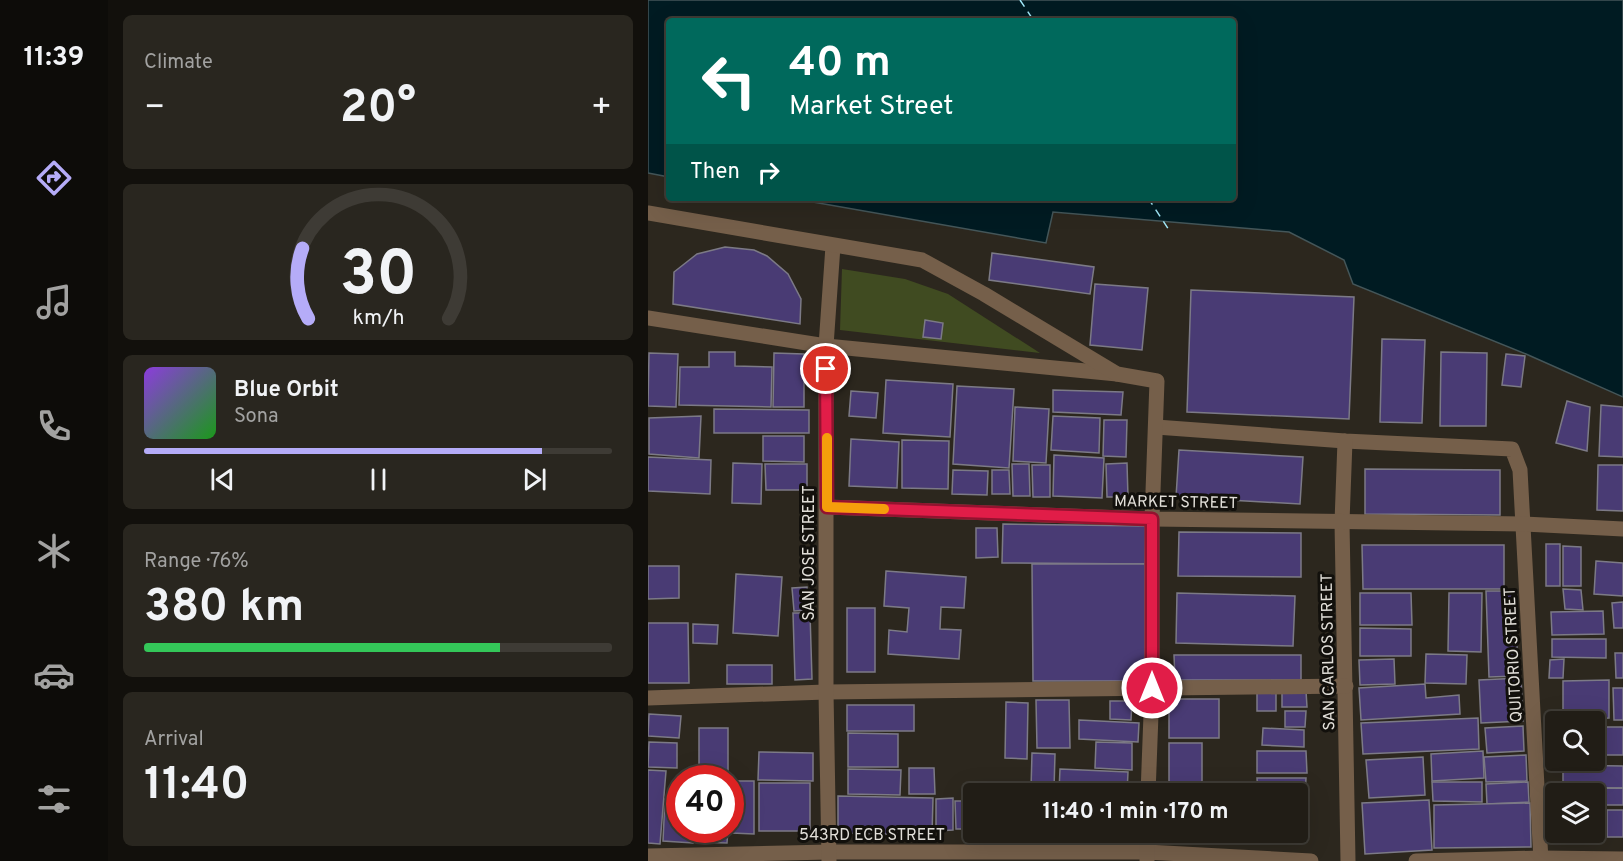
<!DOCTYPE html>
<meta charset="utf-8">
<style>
:root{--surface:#211d16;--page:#29261f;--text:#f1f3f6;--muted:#a2a2a1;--line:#3e3b35;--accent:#b5acf8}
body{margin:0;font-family:Overpass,sans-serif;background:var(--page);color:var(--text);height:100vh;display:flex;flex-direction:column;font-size:22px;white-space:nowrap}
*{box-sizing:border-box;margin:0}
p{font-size:20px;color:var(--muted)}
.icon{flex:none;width:33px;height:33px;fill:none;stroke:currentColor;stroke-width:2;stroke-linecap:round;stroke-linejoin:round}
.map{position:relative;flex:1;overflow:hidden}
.panel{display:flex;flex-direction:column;gap:15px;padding:15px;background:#12100c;width:540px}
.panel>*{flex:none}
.top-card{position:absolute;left:18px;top:18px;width:570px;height:183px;border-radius:6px;box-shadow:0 6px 24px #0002,0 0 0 2px var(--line);background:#00695c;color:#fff;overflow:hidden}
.buttons{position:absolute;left:897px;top:711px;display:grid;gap:12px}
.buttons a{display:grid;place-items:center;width:60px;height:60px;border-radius:6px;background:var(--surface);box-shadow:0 6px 24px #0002,0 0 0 2px var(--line);font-size:30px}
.speed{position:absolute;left:18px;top:765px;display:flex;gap:12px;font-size:30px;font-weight:700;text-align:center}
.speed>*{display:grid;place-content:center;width:78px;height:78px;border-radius:50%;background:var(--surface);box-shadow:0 6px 24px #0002,0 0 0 2px var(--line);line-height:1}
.speed .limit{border:9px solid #d22;background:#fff;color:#111}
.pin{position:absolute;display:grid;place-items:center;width:51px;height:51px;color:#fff;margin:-26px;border:3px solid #fff;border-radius:50%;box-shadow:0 2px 6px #0007}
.me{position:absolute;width:66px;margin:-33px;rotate:0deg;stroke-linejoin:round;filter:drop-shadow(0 0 4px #0008)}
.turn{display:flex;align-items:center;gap:21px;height:126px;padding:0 24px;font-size:27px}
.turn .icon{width:78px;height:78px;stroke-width:2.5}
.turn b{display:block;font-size:42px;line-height:51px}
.then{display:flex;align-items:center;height:57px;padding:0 24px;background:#0003;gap:12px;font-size:22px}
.big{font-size:45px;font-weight:700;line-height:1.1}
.panel .widget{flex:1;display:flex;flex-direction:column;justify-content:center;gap:9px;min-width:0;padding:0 21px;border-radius:9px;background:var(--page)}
.panel .dial{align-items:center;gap:0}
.dial svg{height:156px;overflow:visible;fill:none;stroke:var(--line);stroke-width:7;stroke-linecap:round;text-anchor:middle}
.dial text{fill:var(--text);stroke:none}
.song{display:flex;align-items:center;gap:18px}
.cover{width:72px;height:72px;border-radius:9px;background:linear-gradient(135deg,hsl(270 70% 55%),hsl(120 70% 35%))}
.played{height:6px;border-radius:3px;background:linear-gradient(90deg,var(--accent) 85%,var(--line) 85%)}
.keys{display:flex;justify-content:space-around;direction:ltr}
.heat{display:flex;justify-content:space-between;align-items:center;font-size:33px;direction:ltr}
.charge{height:9px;border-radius:4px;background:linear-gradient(90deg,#34c759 76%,var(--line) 0)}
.trip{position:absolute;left:315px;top:783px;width:345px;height:60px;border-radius:6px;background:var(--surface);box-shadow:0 6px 24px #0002,0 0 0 2px var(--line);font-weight:700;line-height:60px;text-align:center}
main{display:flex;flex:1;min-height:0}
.tabs{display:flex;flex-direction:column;width:108px;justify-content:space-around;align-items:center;background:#0d0c09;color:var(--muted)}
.tabs .icon{width:42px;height:42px}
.tabs .on{color:var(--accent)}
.tabs b{font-size:27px;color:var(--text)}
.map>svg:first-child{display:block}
.green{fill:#404b21}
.water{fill:#001b22;stroke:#445659;stroke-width:1.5}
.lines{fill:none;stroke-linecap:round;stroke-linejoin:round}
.ferry{stroke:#a1e9fa;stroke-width:1.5;stroke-dasharray:8 6;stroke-linecap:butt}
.building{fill:#493b74;stroke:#7c7a86;stroke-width:1.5}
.minor{stroke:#755f4a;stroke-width:15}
.tertiary{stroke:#755f4a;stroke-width:15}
.route-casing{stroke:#92132f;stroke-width:15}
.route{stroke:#e11d48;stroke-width:10}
.slow{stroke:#f59e0b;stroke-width:10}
.labels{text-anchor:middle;stroke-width:6;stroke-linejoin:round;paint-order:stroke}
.street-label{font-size:16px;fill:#e2dfd9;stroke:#12100c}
</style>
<main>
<nav class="tabs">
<b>11:39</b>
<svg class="icon on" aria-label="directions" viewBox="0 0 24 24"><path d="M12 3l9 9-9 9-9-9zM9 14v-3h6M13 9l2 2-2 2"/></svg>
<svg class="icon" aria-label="music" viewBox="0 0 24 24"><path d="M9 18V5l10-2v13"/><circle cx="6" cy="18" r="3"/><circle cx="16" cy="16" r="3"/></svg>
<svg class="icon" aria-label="phone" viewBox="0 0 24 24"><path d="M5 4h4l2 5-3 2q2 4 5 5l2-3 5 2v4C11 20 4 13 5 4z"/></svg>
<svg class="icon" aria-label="climate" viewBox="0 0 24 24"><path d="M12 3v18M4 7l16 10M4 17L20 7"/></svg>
<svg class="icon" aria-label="car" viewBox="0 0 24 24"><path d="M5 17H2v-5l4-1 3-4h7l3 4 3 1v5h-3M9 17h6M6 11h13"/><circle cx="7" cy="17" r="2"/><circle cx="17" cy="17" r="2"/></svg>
<svg class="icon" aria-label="filters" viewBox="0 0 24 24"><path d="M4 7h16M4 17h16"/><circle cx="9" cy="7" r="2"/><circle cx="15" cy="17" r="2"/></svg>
</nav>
<section class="panel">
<div class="widget"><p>Climate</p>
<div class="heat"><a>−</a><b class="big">20°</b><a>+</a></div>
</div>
<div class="widget dial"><svg viewBox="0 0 100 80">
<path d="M14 69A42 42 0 1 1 86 69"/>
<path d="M14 69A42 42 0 0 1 11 33" stroke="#b5acf8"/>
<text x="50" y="56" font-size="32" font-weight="700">30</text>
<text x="50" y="72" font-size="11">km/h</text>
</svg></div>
<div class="widget">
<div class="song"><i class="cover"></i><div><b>Blue Orbit</b><p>Sona</p></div></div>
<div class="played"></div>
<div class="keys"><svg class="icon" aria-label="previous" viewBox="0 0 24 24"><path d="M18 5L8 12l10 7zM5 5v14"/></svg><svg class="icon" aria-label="pause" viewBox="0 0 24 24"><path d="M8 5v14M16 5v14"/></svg><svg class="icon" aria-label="next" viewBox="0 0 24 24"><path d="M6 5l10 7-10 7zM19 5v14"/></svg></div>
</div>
<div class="widget"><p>Range · 76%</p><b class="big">380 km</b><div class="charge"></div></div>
<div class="widget"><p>Arrival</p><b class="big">11:40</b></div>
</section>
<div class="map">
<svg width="975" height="861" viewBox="0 0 975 861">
<rect width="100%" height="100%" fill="#2c271e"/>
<path class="green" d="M194 269 257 279 300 294 392 353 192 330Z"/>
<path class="water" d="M0 0H975V397L878 354 705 284 696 260 641 232 405 212 398 243 142 198H585V21H21V177L0 173Z"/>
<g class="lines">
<g class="ferry">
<path d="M372 0 386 21"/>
<path d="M500 198 523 233"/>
</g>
</g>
<g class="building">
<path d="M77 247 106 250 119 256 140 274 153 299 152 324 25 304 26 272 49 254Z"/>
<path d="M344 253 446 267 442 294 341 280Z"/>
<path d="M447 284 500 288 494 350 442 345Z"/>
<path d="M543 290 706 297 701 419 539 412Z"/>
<path d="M277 320 295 323 293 339 275 337Z"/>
<path d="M734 339 777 340 774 423 732 422Z"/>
<path d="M61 352H87V366L124 367 123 407 31 405 32 367H61Z"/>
<path d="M793 352 839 353 838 426H792Z"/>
<path d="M1 353 30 354 28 407 0 406Z"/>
<path d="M126 353 156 354V407H125Z"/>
<path d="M858 354 877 356 873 387 854 385Z"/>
<path d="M238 380 305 384 302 437 235 433Z"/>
<path d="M309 386 366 389 361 468 305 464Z"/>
<path d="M405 390 475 392 473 415 405 412Z"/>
<path d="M203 391 230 393 228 418 201 416Z"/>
<path d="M919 401 942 407 939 451 908 443Z"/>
<path d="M953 405 975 407V457L951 456Z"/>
<path d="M367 407 401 409 398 463 365 461Z"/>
<path d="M66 409 161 410V433H66Z"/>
<path d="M53 416 51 458 1 454V418Z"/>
<path d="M405 416 452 418 451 453 403 450Z"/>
<path d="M456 420H479L478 457 455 456Z"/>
<path d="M115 436H156V462L115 461Z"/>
<path d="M203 439 251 442 249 488 201 486Z"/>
<path d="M254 440 301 441 300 489 254 488Z"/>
<path d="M531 450 655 457 652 504 528 497Z"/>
<path d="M406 455 456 458 454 498 405 496Z"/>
<path d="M0 457 63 460 62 494 0 491Z"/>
<path d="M85 463 114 464 113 504 84 503Z"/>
<path d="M479 463 480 497H459L458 464Z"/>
<path d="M117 464H159V490H118Z"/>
<path d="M364 464H381L382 496H365Z"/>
<path d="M384 465H402V497H385Z"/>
<path d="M950 465H975V511L949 510Z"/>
<path d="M717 469 852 470V515L717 514Z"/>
<path d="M305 470 340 471 339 495 304 494Z"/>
<path d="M344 470H361L362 494H344Z"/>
<path d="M355 524 498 526 497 564 354 563Z"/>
<path d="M328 528H349L350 557 328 558Z"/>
<path d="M531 532 653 533V577L530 576Z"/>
<rect x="898" y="544" width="14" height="42"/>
<path d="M714 545H856V589H715Z"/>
<path d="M915 546 933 547V586H915Z"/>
<path d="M948 561 975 563V596L946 594Z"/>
<path d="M384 564H497V681H385Z"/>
<path d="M0 566H31V598L0 599Z"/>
<path d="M238 571 318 577 316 608 293 607 292 629 313 630 311 659 240 654 241 630 259 632 261 608 236 606Z"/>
<path d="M88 574 134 577 130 636 85 633Z"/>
<path d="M159 587 161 610 146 611 144 588Z"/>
<path d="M915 589 933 590 935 610 917 609Z"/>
<path d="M838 591H867L870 676 841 677Z"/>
<path d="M529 593 647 596 645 646 528 643Z"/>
<path d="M712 593H763L764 625H712Z"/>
<path d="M801 593H834L833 652 800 651Z"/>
<path d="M975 602V628H966L964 603Z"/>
<rect x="199" y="608" width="28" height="64"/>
<path d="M955 611 956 634 904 635 903 612Z"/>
<path d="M145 613H162L164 679 147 680Z"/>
<path d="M0 623H40L41 683H0Z"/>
<path d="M45 624 70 625 69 644 45 643Z"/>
<path d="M712 628 763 629V656H712Z"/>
<path d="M904 639H958V658L904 657Z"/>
<path d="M967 653H975V678H968Z"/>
<path d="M778 654 819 655 818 684 777 683Z"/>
<path d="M526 655H653V680H527Z"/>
<path d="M746 659 747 684 712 685 711 660Z"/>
<path d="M916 659 915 678H901L902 660Z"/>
<rect x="79" y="665" width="45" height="19"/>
<path d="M873 678 875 721 833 723 831 680Z"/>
<path d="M961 680V718L915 719V681Z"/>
<path d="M777 684 778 698 811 695 812 714 713 720 711 688Z"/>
<path d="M965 688H975V720H966Z"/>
<path d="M634 691H658L659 707H634Z"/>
<path d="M609 692 628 693V711H609Z"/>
<rect x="521" y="699" width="50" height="39"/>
<path d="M388 700H421L422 748H389Z"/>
<path d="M462 701H484L483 720 462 719Z"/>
<path d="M358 702 380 703 379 759 357 758Z"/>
<rect x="199" y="705" width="67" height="26"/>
<path d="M637 711H658L657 727H637Z"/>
<path d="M1 714 33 716 31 738 0 736Z"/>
<path d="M830 718 831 749 715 754 713 723Z"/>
<path d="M431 720 491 723 490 742 431 739Z"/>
<path d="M875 726 876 751 839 753 837 728Z"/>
<path d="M950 727H975V755H948Z"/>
<path d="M51 728H80V776L51 775Z"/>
<path d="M615 728 656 730V747L614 745Z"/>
<path d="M200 733 250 734V767H200Z"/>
<path d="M1 742 29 743V768L0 767Z"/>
<path d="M448 742 484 743V770L447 768Z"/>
<rect x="521" y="743" width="33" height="51"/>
<path d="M609 751H658L659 773H609Z"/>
<path d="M835 751 836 778 784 781 783 754Z"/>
<path d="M111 752 165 753V781L110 780Z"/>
<path d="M384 753 407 754 406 789H383Z"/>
<path d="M878 755 879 781 838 782 836 757Z"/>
<path d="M775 757 777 795 721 798 718 760Z"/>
<path d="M915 765 975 766V788L915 787Z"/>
<path d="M261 768H286L287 794H261Z"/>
<path d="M200 769 253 770 252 795 200 794Z"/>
<path d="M412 769 480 772 479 794 411 791Z"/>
<path d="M0 770 18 771 12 844 0 843Z"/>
<path d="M609 778H658L657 795 610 794Z"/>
<path d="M85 781H106V834L84 833Z"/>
<path d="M784 782H834V802L785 801Z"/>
<path d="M880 782 881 802 839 804 838 784Z"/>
<rect x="111" y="783" width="51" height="48"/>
<path d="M333 786 353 787 352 794H333Z"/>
<path d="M975 788V805H946V794H917V789Z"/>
<path d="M190 796 285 798 284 835 190 833Z"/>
<path d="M650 797 661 798 660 818 650 817Z"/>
<path d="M305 798V830L288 831V799Z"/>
<path d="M17 799 32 800V830H45V843L15 841Z"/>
<path d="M781 800 784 850 717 854 714 803Z"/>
<path d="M307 801H326V829H308Z"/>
<path d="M882 803 883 847 786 848V805Z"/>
<path d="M946 807H956V834L919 835 918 832H946Z"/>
<rect x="959" y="810" width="16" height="27"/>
<path d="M650 820H658L659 834H611V832H650Z"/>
<path d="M49 830H80L79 843 48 842Z"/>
<path d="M385 832H418V836L385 837Z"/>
<path d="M423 832H445V835L423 836Z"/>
<path d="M449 832H480V837L449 836Z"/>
<rect x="524" y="832" width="23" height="4"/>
<rect x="549" y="832" width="27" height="4"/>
</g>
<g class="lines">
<g class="minor">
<path d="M0 318 178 346 469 374"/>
<path d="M508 427 697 441 864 449 872 470 893 861"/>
<path d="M697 441 694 522 700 861"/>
<path d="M179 507 504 519 876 524 975 529"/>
<path d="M0 698 178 692 698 686"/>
<path d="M0 856 181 852H498L663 861"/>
<path d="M181 861 178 692V346L185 246"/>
<path d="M768 861 893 858 975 859"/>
</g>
<g class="tertiary">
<path d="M0 213 274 260 336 294 469 374 509 381 504 519V688L500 794"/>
<path d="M499 861V832"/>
</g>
</g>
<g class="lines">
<g class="route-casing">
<path id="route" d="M178 369 179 507 504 519V688"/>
</g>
<use href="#route" class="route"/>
<path class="slow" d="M179 438V507L236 509"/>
</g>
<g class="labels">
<g class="street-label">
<text transform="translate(528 501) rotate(1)" y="6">MARKET STREET</text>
<text transform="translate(160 553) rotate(-90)" y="6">SAN JOSE STREET</text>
<text transform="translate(679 652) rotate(-91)" y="6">SAN CARLOS STREET</text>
<text transform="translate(864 655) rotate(-93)" y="6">QUITORIO STREET</text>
<text x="224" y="840">543RD ECB STREET</text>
</g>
</g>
</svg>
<div class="buttons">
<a><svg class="icon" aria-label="search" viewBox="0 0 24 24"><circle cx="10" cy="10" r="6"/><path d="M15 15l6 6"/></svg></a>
<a><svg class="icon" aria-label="layers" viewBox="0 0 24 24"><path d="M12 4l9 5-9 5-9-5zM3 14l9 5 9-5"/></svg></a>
</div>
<div class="speed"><div class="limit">40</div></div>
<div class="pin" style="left:178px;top:369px;background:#d93025"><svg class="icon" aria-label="arrive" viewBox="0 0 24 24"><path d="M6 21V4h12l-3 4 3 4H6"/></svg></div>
<svg class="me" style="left:504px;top:688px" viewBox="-20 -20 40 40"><circle r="17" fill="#e11d48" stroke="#fff" stroke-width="3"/><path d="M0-11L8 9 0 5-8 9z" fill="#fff"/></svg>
<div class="trip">11:40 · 1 min · 170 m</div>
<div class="top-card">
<div class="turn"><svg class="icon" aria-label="left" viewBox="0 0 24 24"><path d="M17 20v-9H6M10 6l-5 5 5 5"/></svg><div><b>40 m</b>Market Street</div></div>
<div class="then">Then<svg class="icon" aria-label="right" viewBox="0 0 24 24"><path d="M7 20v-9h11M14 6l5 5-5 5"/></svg></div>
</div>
</div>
</main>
